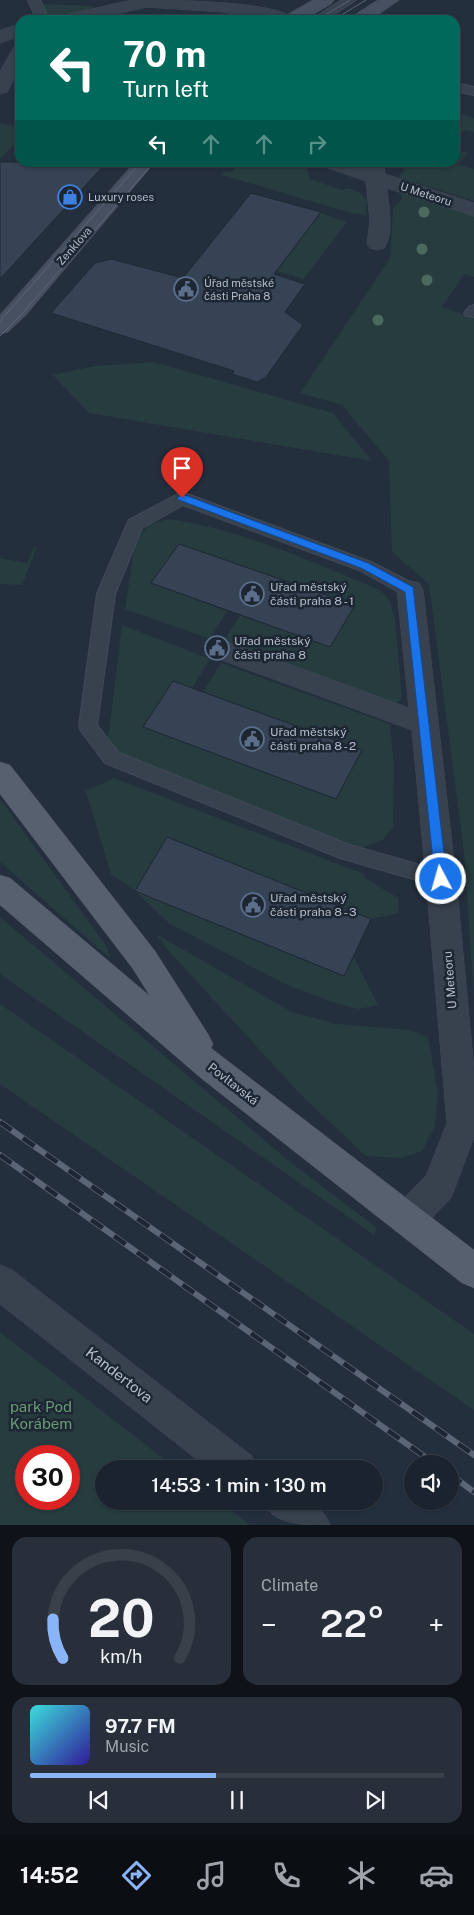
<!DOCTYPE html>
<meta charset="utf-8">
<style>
:root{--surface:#1b232e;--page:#282f3a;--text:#f1f3f6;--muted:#a0a4aa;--line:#39404a;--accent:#8ab4f8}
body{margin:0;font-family:"Public Sans",sans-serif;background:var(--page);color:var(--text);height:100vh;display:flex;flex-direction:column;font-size:19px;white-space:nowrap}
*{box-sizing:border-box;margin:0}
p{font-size:16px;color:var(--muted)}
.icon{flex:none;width:28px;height:28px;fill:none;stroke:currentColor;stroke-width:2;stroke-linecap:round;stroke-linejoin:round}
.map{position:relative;height:1525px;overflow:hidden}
.side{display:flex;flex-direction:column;gap:12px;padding:12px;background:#0f1319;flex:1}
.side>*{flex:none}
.guide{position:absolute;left:15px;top:15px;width:445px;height:152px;border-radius:15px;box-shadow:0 1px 4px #0004,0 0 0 1px var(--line);background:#00695c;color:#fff;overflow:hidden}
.buttons{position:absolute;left:404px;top:1455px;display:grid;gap:10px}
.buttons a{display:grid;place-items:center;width:55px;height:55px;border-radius:50%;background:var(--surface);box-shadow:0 1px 4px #0004,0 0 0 1px var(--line);font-size:25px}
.speed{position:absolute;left:15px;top:1445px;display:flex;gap:10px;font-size:25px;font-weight:700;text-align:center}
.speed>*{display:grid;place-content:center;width:65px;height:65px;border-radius:50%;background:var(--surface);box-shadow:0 1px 4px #0004,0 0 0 1px var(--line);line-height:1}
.speed .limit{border:8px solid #d22;background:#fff;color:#111}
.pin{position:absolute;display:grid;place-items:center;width:42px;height:42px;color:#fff;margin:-51px -21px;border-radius:50% 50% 50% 0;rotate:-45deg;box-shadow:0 0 5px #0007}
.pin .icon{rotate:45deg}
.me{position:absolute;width:55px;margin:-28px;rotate:354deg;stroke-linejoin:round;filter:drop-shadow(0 0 4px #0008)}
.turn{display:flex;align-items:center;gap:18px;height:105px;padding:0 25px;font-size:22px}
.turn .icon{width:65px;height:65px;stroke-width:2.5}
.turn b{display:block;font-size:35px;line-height:42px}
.lanes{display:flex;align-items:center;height:48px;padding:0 25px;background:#0003;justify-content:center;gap:25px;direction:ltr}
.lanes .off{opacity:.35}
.big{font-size:38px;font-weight:600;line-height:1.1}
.side .tile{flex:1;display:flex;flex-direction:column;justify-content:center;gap:8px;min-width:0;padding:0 18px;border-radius:15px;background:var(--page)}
.side .dial{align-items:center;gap:0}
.dial svg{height:130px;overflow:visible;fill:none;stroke:var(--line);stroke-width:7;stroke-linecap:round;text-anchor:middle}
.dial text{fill:var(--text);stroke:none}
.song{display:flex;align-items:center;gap:15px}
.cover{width:60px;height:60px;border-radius:8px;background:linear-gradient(135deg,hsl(180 70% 55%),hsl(250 70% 35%))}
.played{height:5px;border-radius:2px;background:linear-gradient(90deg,var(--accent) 45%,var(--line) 45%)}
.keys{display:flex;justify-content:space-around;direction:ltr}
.heat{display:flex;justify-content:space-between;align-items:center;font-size:28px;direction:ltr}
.side .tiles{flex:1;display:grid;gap:12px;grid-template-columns:1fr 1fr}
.tile:last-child{grid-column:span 2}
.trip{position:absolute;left:95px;top:1460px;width:288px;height:50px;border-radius:25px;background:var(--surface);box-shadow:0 1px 4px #0004,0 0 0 1px var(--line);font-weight:600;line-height:50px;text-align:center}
.tab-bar{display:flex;height:80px;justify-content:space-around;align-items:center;background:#0b0e12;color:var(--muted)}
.tab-bar .icon{width:35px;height:35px}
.tab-bar .current{color:var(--accent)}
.tab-bar b{font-size:22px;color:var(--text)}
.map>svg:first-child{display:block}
.green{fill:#263c3f;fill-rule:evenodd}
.building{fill:#364354;stroke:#1f2835}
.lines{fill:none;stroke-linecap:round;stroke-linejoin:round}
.lane-casing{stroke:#414a57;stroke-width:2}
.street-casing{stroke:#414a57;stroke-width:1}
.secondary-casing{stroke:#414a57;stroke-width:1}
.primary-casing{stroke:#414a57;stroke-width:1}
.lane{fill:#38414e;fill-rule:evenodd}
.street{fill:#38414e;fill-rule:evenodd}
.secondary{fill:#465061;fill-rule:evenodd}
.primary{fill:#56606e;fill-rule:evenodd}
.tram{stroke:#5a6575;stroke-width:1}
.rail-casing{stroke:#5a6575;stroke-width:6}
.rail{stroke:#1d2633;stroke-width:4.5;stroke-dasharray:14;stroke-linecap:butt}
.tree{fill:#4b6a5d}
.route{fill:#1a73e8;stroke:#114b97}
.labels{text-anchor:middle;stroke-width:5;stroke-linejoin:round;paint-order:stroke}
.far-street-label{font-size:11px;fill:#b4bcc9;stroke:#1d2633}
.far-poi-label{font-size:11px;fill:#b4bcc9;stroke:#1d2633;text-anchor:start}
.poi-label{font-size:12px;fill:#b4bcc9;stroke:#1d2633;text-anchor:start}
.street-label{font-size:12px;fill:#b4bcc9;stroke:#1d2633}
.near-street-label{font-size:15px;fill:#b4bcc9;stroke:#1d2633}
.near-park-label{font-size:15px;fill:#6b9a76;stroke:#1d2633}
</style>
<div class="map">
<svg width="474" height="1525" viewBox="0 0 474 1525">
<rect width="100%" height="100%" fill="#242f3e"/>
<g class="green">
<path d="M44 4 91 6 95 8 53 18C46 17 43 11 42 5Z"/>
<path d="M455 112 474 118V132L466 130 455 134Z"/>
<path d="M0 123 20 127V141L0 158Z"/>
<path d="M455 149 468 153 458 165 474 169V201L398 177 404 171 401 163 455 162Z"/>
<path d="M241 162 305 163 310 179 342 190 349 188 360 193 366 199V215L351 213 222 175 226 171 231 172Z"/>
<path d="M401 191 474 215V277L464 274 442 307 474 318V998L464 852 429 584 392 552 389 461 342 405 300 393 390 258 393 209 402 199Z"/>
<path d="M318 212 347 222 304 279 277 271 315 219 319 217Z"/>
<path d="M154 362 333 413 372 461 89 413 53 375 95 366Z"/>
<path d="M167 519C238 528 314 562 380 590L389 599 395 619 402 698 396 703 386 701 224 641 240 615 330 647 354 605 179 544 151 583 227 611 210 639 125 609 135 544 147 526Z"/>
<path d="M34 547H37L22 585 0 584V558L27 563Z"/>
<path d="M122 625 210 659 192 688 173 681 143 727 335 799 362 750 203 692 221 663 390 724 394 766 393 827 383 840 362 848 118 755 108 739Z"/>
<path d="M114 778 364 874 365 878 398 898 399 913 371 919 167 838 135 891 343 976 353 956 378 1005 359 1009 338 1004 285 984 170 924 135 891 111 874 86 791Z"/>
<path d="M0 799 107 947 111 959 0 862Z"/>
<path d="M0 917 289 1161 377 1228 374 1235 0 974Z"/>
<path d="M156 934 292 1012 337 1024 411 1030 428 1037 438 1094 435 1126 422 1151 402 1158 366 1156 303 1097 167 949Z"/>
<path d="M0 1004 474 1334V1410L0 1084Z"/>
<path d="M0 1332 177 1469H104V1501H219L250 1525H0ZM26 1456H69V1499H26Z"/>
</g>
<g class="building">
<path d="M0 162H107L0 279Z"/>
<path d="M251 193 321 212 274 274 305 284 285 312 303 325 266 377 257 382 232 374 234 371 51 313 95 263 111 259 183 278Z"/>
<path d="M179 544 355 605 330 647 151 583Z"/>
<path d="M173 681 203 692 362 750 336 799 143 727Z"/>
<path d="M167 837 371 919 344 976 135 891Z"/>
</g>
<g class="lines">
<g class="lane-casing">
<g id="lane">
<path d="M28 0H40L49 20H37Z"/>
<path d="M342 0H356L325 20H311Z"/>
<path d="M455 83 474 87V95L455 91Z"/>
<path d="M474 305V317L466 316 464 313 469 307Z"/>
<path d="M182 492 371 562 416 585 419 590 416 595 410 596 404 595 359 570 183 505 142 528 115 594 97 725 119 753 350 845 448 873 451 879 448 885 441 887 340 858 105 763 81 731 79 726 97 594 127 524 129 520Z"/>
</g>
</g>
<g class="street-casing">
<g id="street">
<path d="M132 0C160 0 280 0 295 20H271L223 12 146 7 91 20H59L62 16Z"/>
<path d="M20 24V36L0 43V31Z"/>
<path d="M20 46V68L7 92 0 94V71L14 47Z"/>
<path d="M320 162H350L365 167 364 162H384L385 174 474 203V216L387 188C388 206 395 232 384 248L377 250 370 248 367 244 370 221 366 181 322 166Z"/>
<path d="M410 581 419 583 423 590 456 879 474 1070V1137L451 1198 419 1231 407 1236 395 1231 390 1219 395 1207 426 1176 447 1123 426 879 412 730 219 659 215 652 219 645 228 642 409 708 397 590 401 583Z"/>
<path d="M0 1265 12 1270 252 1456 257 1469H209L0 1304Z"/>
<path d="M261 1501C292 1501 316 1492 330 1525 299 1525 275 1525 261 1501Z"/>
</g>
</g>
<g class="secondary-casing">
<g id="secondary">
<path d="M313 0H334L331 4 304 20H282L285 16Z"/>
<path d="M378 0H399L371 20H350L353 16Z"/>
<path d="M135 162H155L26 315 8 332 0 334V315Z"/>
</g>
</g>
<g class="primary-casing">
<path id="primary" d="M0 762 10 765 155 951 208 1034 213 1044 211 1048 474 1250V1288L462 1283 202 1079 0 905V875L10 878 150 996 133 969 0 794Z"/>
</g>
<use href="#lane" class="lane"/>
<use href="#street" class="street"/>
<use href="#secondary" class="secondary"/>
<use href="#primary" class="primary"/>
<g class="tram">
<path d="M317 20 350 0"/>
<path d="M333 20 366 0"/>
<path d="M0 321 141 162"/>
<path d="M0 336 20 316 154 162"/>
</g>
<g class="rail-casing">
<g id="rail">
<path d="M0 1122 474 1455"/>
<path d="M0 1155 435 1464"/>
<path d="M450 1474 474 1492"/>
</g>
</g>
<use href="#rail" class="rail"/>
</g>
<g class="tree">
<circle cx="424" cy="212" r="5.5"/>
<circle cx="422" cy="249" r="5.5"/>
<circle cx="427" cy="280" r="5.5"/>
<circle cx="378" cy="320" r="5.5"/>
</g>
<path class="route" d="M182 494 368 563 413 587 447 879 445 883 441 885 437 883 435 879 405 592 361 568 179 500 177 498Z"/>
<defs>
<g id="shop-ring" transform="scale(1.25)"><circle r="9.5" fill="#1d2633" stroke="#3f7fe0" stroke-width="1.5"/><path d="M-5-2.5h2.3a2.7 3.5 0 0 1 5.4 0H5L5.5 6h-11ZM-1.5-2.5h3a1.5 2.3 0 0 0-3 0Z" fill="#3f7fe0"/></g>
<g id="civic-ring" transform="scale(1.25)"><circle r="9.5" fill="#1d2633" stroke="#5c6f8a" stroke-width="1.5"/><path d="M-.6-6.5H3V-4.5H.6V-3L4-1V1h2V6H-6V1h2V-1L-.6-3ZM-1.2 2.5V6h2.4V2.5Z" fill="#5c6f8a"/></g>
</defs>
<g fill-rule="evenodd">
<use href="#shop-ring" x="70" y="197"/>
<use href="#civic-ring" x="186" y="289"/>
<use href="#civic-ring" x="252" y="594"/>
<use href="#civic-ring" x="217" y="648"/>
<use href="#civic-ring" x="252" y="739"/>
<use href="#civic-ring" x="253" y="905"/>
</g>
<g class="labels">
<g class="far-street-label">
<text transform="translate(426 194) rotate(18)" y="4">U Meteoru</text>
<text transform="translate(74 246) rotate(-49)" y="4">Zenklova</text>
</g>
<g class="far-poi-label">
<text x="88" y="201">Luxury roses</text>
<text x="204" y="287">Úřad městské<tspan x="204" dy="13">části Praha 8</tspan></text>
</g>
<g class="poi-label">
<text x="270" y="591">Uřad městský<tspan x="270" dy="14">části praha 8 - 1</tspan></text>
<text x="234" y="645">Uřad městský<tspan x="234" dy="14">části praha 8</tspan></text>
<text x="270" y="736">Uřad městský<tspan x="270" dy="14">části praha 8 - 2</tspan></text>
<text x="270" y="902">Uřad městský<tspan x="270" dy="14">části praha 8 - 3</tspan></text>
</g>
<g class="street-label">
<text transform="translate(450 980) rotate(-95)" y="4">U Meteoru</text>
<text transform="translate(233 1084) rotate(38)" y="4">Povltavská</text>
</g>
<g class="near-street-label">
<text transform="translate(119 1375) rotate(38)" y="5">Kandertova</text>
</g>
<g class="near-park-label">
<text x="41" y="1412">park Pod<tspan x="41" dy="17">Korábem</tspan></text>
</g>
</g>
</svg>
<div class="buttons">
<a><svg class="icon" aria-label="sound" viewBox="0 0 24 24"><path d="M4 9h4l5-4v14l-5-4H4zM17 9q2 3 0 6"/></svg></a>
</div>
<div class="speed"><div class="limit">30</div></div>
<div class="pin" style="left:182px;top:498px;background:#d93025"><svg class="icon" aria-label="arrive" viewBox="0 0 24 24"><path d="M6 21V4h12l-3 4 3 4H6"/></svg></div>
<svg class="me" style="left:441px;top:879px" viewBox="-20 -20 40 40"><circle r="17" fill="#1a73e8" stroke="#fff" stroke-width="3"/><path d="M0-11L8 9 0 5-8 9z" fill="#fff"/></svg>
<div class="trip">14:53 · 1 min · 130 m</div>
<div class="guide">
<div class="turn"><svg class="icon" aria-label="left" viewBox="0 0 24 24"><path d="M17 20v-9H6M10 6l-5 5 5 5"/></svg><div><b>70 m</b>Turn left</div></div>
<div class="lanes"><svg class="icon" aria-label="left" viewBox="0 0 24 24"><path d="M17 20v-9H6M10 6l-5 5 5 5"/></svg><svg class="icon off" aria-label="ahead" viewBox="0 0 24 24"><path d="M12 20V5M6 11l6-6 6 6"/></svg><svg class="icon off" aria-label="ahead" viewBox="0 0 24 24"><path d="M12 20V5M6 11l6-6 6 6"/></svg><svg class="icon off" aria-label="right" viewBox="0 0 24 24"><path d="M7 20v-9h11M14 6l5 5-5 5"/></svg></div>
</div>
</div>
<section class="side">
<div class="tiles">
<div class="tile dial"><svg viewBox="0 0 100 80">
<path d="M14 69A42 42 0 1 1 86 69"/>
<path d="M14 69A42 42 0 0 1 8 45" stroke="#8ab4f8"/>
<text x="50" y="56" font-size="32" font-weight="700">20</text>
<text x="50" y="72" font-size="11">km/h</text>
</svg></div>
<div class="tile"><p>Climate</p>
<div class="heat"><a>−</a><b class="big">22°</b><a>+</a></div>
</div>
<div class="tile">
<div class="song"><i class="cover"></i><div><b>97.7 FM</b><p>Music</p></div></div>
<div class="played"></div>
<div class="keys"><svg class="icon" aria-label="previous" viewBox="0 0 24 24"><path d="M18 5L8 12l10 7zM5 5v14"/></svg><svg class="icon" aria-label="pause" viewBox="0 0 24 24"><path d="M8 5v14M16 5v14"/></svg><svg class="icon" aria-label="next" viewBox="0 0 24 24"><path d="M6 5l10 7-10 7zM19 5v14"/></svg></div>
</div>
</div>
</section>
<nav class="tab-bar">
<b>14:52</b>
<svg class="icon current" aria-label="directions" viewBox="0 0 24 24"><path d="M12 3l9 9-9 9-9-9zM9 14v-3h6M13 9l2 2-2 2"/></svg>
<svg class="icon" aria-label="music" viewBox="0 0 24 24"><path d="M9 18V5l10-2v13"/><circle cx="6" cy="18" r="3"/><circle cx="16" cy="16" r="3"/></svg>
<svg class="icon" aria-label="phone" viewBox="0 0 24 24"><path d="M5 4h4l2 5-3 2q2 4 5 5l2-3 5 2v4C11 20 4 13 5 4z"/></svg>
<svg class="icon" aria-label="climate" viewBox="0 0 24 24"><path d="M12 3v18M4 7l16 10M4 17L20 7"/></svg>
<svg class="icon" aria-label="car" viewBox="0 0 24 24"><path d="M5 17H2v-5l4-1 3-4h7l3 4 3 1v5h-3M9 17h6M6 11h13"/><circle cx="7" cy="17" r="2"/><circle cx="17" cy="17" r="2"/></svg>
</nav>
